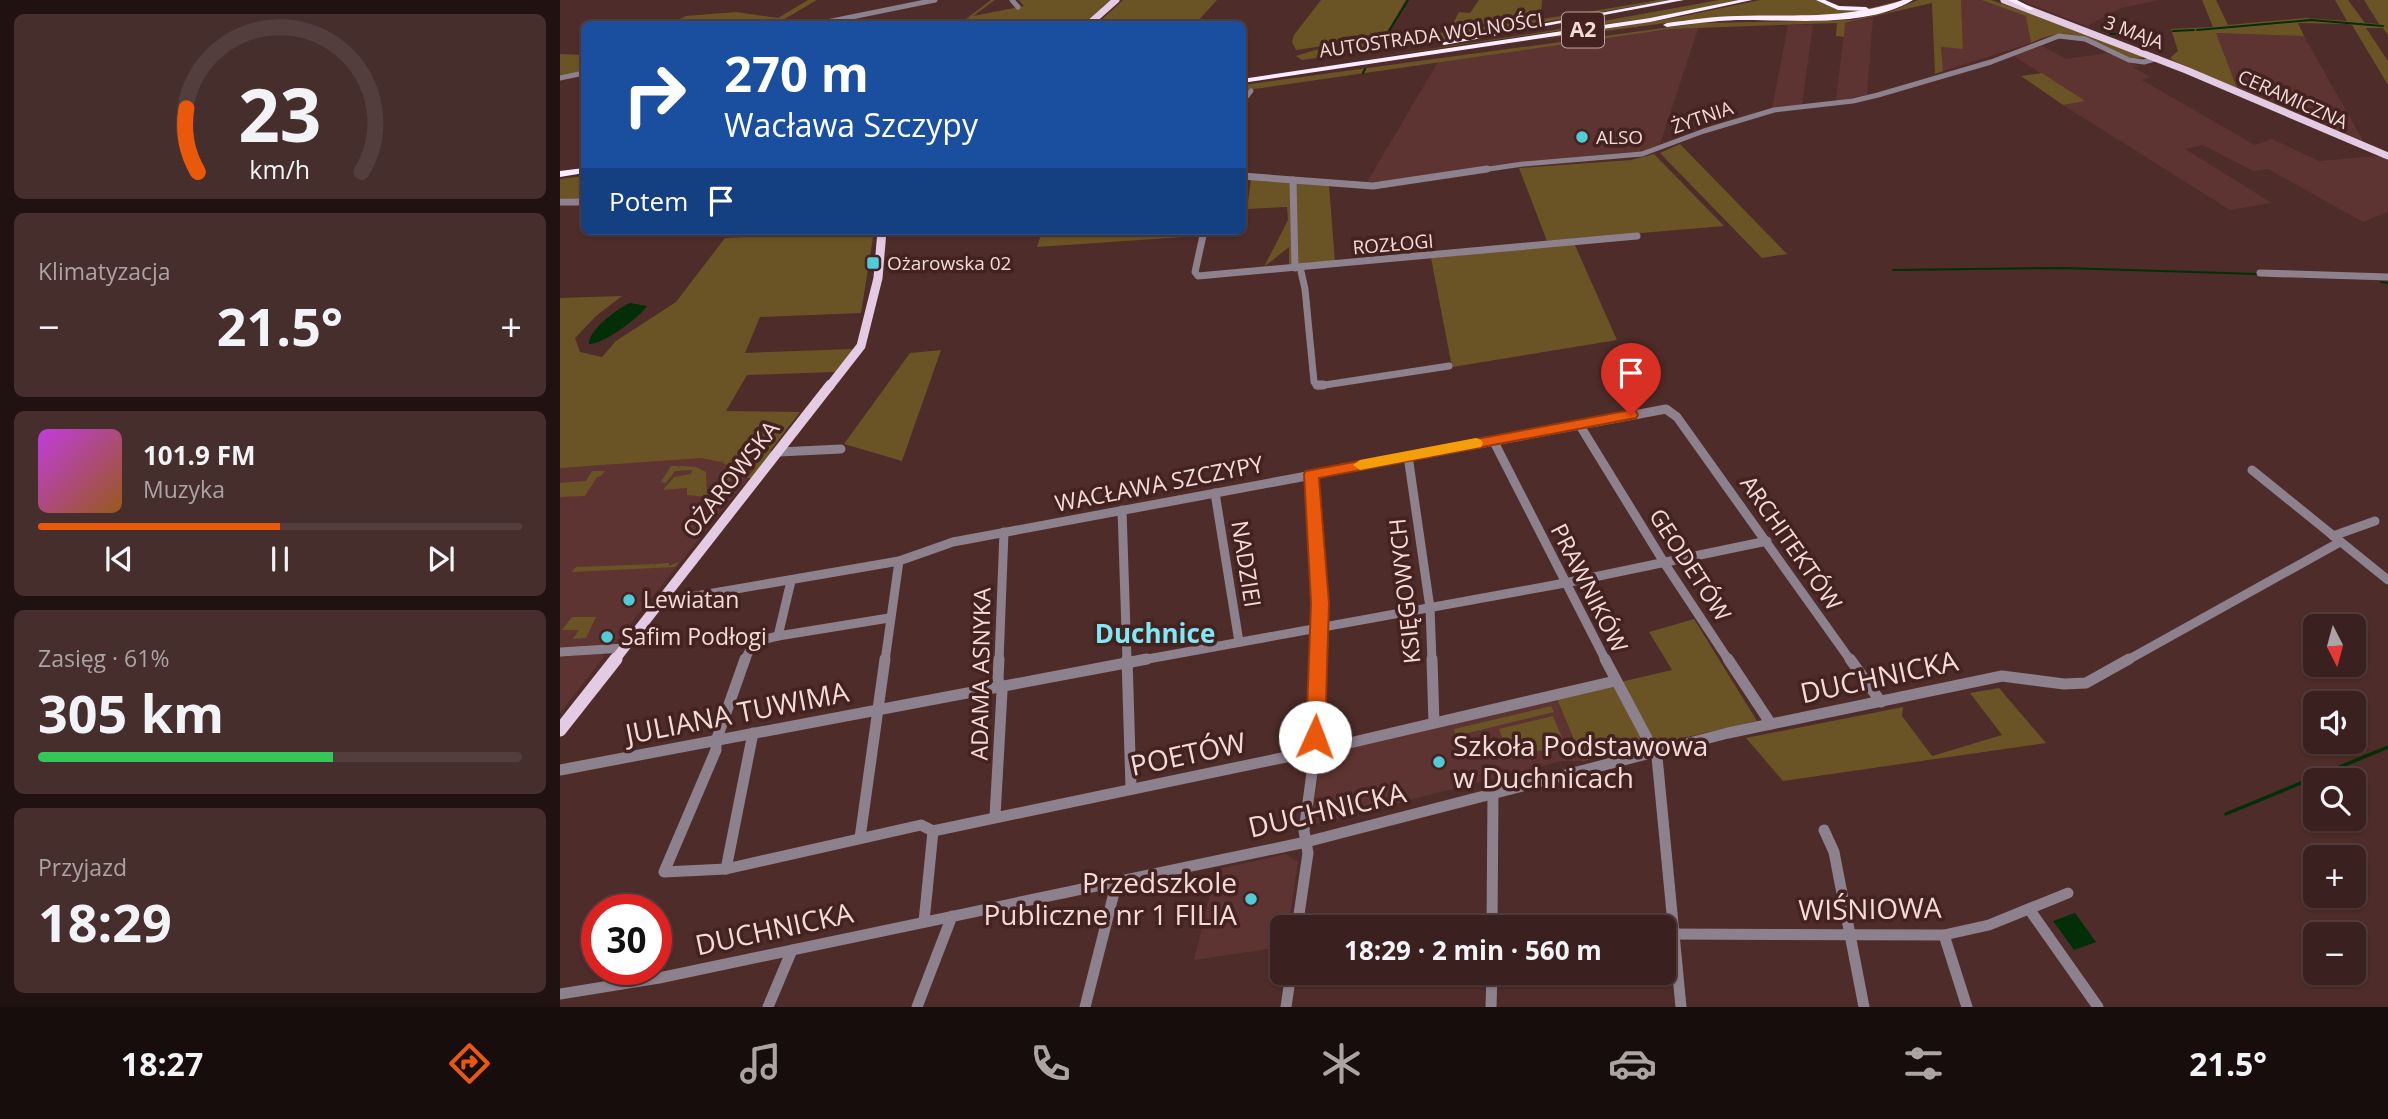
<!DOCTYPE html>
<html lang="pl">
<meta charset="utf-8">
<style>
:root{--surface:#3a211f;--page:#452e2c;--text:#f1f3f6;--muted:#aba3a4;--line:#543e3d;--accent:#ea580c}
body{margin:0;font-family:"Open Sans",sans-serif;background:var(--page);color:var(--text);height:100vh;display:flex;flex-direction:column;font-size:26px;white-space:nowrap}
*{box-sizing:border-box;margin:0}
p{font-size:23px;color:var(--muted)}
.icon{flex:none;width:38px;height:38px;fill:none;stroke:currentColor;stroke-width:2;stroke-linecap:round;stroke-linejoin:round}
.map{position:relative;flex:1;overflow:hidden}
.sheet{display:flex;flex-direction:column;gap:14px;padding:14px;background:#201211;width:560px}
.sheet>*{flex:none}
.banner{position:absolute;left:21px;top:21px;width:665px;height:214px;border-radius:10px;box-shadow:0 2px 5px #0004,0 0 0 2px var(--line);background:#1a4fa0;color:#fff;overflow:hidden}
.needle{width:46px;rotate:174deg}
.controls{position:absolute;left:1743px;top:614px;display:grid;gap:14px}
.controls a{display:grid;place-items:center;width:63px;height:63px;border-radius:10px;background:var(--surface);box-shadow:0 2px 5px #0004,0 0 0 2px var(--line);font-size:35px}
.speed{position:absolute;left:21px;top:894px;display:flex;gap:14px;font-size:35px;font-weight:700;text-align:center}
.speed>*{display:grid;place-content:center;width:91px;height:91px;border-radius:50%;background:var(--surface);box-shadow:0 2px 5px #0004,0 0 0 2px var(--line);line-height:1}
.speed .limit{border:10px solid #d22;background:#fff;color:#111}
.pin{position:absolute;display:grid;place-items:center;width:60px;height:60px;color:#fff;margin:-72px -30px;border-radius:50% 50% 50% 0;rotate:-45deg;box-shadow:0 0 7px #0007}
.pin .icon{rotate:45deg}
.me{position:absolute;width:77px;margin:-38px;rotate:2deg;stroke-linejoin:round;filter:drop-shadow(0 0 5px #0008)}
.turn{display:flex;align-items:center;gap:24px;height:147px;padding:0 28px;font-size:32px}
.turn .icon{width:91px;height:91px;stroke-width:2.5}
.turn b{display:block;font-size:49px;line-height:60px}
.then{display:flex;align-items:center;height:66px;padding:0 28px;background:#0003;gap:14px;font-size:26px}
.big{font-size:52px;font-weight:700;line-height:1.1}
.sheet .card{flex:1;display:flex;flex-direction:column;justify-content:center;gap:10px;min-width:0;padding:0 24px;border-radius:10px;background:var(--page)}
.sheet .dial{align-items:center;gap:0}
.dial svg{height:182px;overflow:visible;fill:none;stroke:var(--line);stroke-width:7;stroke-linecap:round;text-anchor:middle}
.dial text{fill:var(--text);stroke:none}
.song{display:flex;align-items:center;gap:21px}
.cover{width:84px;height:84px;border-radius:10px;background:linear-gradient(135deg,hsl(290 70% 55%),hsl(30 70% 35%))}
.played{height:7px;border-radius:4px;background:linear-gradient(90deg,var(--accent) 50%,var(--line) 50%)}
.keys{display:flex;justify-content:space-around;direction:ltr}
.heat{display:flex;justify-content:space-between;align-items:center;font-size:38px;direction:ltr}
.charge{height:10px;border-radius:5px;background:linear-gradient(90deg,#34c759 61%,var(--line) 0)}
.trip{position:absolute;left:710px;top:915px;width:406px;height:70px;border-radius:10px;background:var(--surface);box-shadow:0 2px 5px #0004,0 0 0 2px var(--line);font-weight:700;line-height:70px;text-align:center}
.menu{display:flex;height:112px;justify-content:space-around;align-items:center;background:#170d0c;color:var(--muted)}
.menu .icon{width:49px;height:49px}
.menu .on{color:var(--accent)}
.menu b{font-size:32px;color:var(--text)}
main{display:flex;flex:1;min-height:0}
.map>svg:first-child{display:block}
.built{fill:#5d3431}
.green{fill:#6a5425}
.water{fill:#022f08}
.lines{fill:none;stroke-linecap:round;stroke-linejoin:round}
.stream-far1{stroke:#022f08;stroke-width:2}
.stream{stroke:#022f08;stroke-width:3.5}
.minor-far3{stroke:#8d818d;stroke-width:5}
.minor-far2{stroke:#8d818d;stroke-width:7}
.minor-far1{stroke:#8d818d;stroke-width:9}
.minor{stroke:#8d818d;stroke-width:11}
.major-far3{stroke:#e3cbe4;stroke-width:7}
.major-far2{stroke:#e3cbe4;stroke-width:9}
.major-far1{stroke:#e3cbe4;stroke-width:10}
.major{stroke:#e3cbe4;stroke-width:13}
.highway{fill:#feecff;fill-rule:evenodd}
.route{fill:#ea580c;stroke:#983908;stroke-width:2}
.slow{fill:#f59e0b}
.poi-dot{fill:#52cbd8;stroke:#432220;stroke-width:2.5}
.labels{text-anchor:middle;stroke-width:7;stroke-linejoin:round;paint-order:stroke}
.far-street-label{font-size:19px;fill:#f2dbd8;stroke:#432220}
.far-poi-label{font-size:19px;fill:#f2dbd8;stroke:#432220;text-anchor:start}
.shield{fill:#432220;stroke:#bea4a1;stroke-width:2}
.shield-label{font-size:21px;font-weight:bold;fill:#f2dbd8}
.street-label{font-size:23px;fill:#f2dbd8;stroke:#432220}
.poi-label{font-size:23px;fill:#f2dbd8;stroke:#432220;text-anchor:start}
.quarter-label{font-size:26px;font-weight:bold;fill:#7feaf6;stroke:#432220}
.near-street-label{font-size:28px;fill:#f2dbd8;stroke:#432220}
.near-poi-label{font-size:28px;fill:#f2dbd8;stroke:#432220;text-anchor:start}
</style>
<main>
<section class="sheet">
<div class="card dial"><svg viewBox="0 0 100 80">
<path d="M14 69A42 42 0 1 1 86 69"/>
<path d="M14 69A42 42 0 0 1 9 41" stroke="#ea580c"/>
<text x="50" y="56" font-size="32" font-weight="700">23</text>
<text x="50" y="72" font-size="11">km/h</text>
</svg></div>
<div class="card"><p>Klimatyzacja</p>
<div class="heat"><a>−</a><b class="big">21.5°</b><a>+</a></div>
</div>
<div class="card">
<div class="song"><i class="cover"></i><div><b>101.9 FM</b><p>Muzyka</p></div></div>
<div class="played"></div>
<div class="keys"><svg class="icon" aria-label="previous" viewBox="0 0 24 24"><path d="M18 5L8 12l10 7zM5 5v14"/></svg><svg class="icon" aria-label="pause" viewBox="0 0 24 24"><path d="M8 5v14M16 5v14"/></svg><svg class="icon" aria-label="next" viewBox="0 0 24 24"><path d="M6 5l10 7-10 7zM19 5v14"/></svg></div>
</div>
<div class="card"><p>Zasięg · 61%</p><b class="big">305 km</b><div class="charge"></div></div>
<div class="card"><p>Przyjazd</p><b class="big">18:29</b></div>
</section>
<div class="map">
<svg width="1828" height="1007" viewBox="0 0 1828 1007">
<rect width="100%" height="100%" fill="#4e2c29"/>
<g class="built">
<path d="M1401 0H1420L1467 16 1471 43 1383 71 1381 47 1403 48Z"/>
<path d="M1460 0H1600L1561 8 1527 26Z"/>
<path d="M1313 18 1307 95 1276 101 1285 23Z"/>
<path d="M1228 25H1253L1242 104 1212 109Z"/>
<path d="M1139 26 1099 147 1080 153 1007 159 857 179 807 182 878 62 1065 34Z"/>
<path d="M1656 33 1744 36 1805 144 1677 88Z"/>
<path d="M1482 46 1506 59 1548 53 1579 66 1573 67 1590 77 1582 80 1695 145 1712 139 1759 161 1818 156 1828 160V212L1803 222 1708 169 1693 171 1643 145 1625 149 1712 203 1670 210 1503 105 1524 101 1454 56Z"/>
<path d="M209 452 53 646 0 649V465Z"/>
<path d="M42 652 44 657 0 713V656Z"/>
<path d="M996 698 1023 761H1002L752 825 759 763 766 754Z"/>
<path d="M725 854 738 862 728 927 723 928V947L634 960 656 870Z"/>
</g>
<g class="green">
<path d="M248 0H257L216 24H110L126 16 176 12 218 18Z"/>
<path d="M431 0H435L413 16 464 6 459 0H552L545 6H541L544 7 527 22H523L526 23 524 24 469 21 447 24H382L406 19Z"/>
<path d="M563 0H657L635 24H537Z"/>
<path d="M761 0H846L824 37 736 50 732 42 734 35Z"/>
<path d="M919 0H982L981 16 891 28 899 12 910 13Z"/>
<path d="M1099 0H1109L883 40 742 60 736 56 755 50 1009 15Z"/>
<path d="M1159 0H1181L1102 16 781 62 983 32Z"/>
<path d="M1200 0H1257L1276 8 1298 11 1343 0 1297 15 1129 20 977 40 1119 17Z"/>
<path d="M1358 0H1401L1403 49 1381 47 1383 71 1375 74 1372 3 1285 23 1284 37 1276 36 1277 23 1109 29 688 90 683 97V85L1140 23 1292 20 1329 12Z"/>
<path d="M1421 0H1431L1475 15 1585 57C1552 67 1527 14 1471 43L1466 16Z"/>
<path d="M1642 0H1656L1668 25 1745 18 1787 21 1775 0H1788L1805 23 1819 24 1804 0H1828V35L1823 28H1806L1828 61V85L1792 25 1788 24 1738 23 1744 36 1656 33 1677 88 1614 61 1610 58 1618 51 1611 29 1653 27Z"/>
<path d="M0 54 24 55V71L0 77Z"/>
<path d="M1482 73 1525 101 1503 105 1461 76Z"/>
<path d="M1120 144 1227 254 1202 258 1100 153Z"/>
<path d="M1094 154 1164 226 987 241 959 168 1071 160Z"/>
<path d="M24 176V199L0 198V179Z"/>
<path d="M691 179 769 185 775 262 729 266V247L704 267 728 220 727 207 687 209Z"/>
<path d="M225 231H314L301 313 200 317 185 353 293 349 275 372 187 375 166 411 240 412 210 451H215L191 478H187L196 467H177L174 471 179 472 165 485 169 472 167 465 181 464 184 460 177 459 166 465 162 462 167 456 161 462 141 458 0 468V298L62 296 36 316 15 338 20 352 42 357 56 341 116 302 165 238 222 235Z"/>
<path d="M482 231H640L639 236 477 247Z"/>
<path d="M1014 243 1057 340 892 367 871 258Z"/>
<path d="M381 350 342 461 284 444 350 353Z"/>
<path d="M111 466H119L117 470 120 466 136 467 146 472 147 497 127 495V488L103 490 114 477 131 474 132 470 115 471 106 483 101 482Z"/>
<path d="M32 471H45L41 476 37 477 25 496 0 497V483L26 481Z"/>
<path d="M119 562 115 567 12 572 16 567 95 564 93 567 96 564 109 563V566Z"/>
<path d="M12 617H36L26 638 13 639 19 630H2Z"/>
<path d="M1134 619 1197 721 1023 761 996 697 1112 670 1089 632Z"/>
<path d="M1439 688 1486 743 1223 781 1186 738 1343 707 1342 716 1372 756 1442 735 1410 693Z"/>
<path d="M991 706 994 712 896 736 894 729Z"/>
<path d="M993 716 1005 745 949 758 939 729Z"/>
</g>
<g class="water">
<path d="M70 303 87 306C80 317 43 345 29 344 28 330 57 309 70 303Z"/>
<path d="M1515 913 1536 942 1514 950 1493 921Z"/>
</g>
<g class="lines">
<g class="stream-far1">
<path d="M1637 30 1751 20 1823 26"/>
<path d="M1613 31 1634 30"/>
<path d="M1550 34H1555"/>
<path d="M1560 34 1583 33"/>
<path d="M824 39 848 0"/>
<path d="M818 48 822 41"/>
<path d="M803 73 805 69"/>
<path d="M1333 270 1504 268 1697 274"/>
<path d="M1821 282 1828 283"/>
</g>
<path class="stream" d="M1666 814 1828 747"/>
<g class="minor-far3">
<path d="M452 0 458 7"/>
<path d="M257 24 375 0"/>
<path d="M0 78 24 73"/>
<path d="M682 102 691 91"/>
<path d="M915 171 963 164 1082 154 1144 131 1214 110 1293 101 1318 95 1431 62 1499 36 1525 39 1569 60 1584 62 1598 58"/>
</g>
<g class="minor-far2">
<path d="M682 176 813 186 927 169"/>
<path d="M733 180 735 268"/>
<path d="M0 202H24"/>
<path d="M644 231 635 272 638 276 1077 236"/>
<path d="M740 267 745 289 754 382 758 386 889 366"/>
<path d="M1700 273 1828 277"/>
</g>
<g class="minor-far1">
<path d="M757 385H763"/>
<path d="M1019 424 1105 564 1169 661"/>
<path d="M933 440 1046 661"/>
<path d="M219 452 281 449"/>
<path d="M848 456 870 608 872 661"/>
<path d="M1692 470 1828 580"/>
<path d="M751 474 760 603 758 661"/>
<path d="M655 493 679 642"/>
<path d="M562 510 567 661"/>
<path d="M1773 536 1815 521"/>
<path d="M101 602 339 561 393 542 1106 409 1117 417 1291 661"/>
<path d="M218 636 329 618"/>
<path d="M0 652 64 648"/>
<path d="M185 661C191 642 200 640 218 636L231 581"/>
<path d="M325 661 339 561"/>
<path d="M439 661 444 532"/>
<path d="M577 661 1005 583 1207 541"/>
<path d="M1566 661 1780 542"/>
</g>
<g class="minor">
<path d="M185 659 156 741V750L104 872 166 869 361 825 373 831 364 922"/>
<path d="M567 659 571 788"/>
<path d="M872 659 874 723"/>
<path d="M1045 659 1097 757 1121 1007"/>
<path d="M1168 659 1211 724"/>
<path d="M1290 659 1321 702"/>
<path d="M0 770 587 659"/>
<path d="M435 816 442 692 438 679 439 659"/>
<path d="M1264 830 1274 852 1304 1007"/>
<path d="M373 831 755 751 1055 681"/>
<path d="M300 838 325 659"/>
<path d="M166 869 193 733"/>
<path d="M1469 909 1538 1007"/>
<path d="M737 928 748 853 744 831 755 751 758 659"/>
<path d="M932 928 933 793"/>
<path d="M1104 934 1384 935 1429 925 1508 893"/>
<path d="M1384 935 1407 1007"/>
<path d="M0 994 99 978 746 842 1168 733 1442 676 1504 684 1526 683 1569 659"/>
<path d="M208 1007 232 950"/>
<path d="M357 1007 392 916"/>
<path d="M525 1007 557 881"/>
<path d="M726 1007 731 973"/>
<path d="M931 1007 932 973"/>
</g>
<g class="major-far3">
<path d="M1444 0 1626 70 1828 156"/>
<path d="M529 24 556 0"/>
</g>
<path class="major-far2" d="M269 387 301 346 318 278 322 231"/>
<path class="major-far1" d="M54 661 270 385"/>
<path class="major" d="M0 730 56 659"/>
<g class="highway">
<path d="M1110 0H1124L884 45 880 43Z"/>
<path d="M1179 0H1192L1090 22 682 83V79L1090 18Z"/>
<path d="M1256 0H1265L1279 6 1306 7 1309 9 1306 11 1278 10Z"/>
<path d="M1343 0H1353C1305 29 1231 19 1177 20 1154 21 1130 24 1107 27L1103 25 1107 23C1130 20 1154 16 1177 16 1238 14 1284 20 1343 0Z"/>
<path d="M1448 0H1457L1474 9 1469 10Z"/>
<path d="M24 168V173L0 177V171Z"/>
</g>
</g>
<path class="route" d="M1071 410 1076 411 1078 415 1076 418 759 478 769 603 765 737 762 742 755 745 748 742 746 737 751 603 744 474 746 471Z"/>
<path class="slow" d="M916 438 921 440 923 443 921 447 800 470 793 465 800 460Z"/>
<g class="poi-dot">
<circle cx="1022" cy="137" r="7"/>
<rect x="306" y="256" width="14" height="14" rx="3.5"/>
<circle cx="69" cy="600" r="7"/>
<circle cx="47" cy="637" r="7"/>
<circle cx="879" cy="762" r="7"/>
<circle cx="691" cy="899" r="7"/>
</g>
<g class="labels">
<g class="far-street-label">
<text transform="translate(1574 32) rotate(21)" y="7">3 MAJA</text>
<text transform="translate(871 35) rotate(-8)" y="7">AUTOSTRADA WOLNOŚCI</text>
<text transform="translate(1733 99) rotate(24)" y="7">CERAMICZNA</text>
<text transform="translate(1142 117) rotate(-19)" y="7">ŻYTNIA</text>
<text transform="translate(833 244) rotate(-5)" y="7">ROZŁOGI</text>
</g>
<g class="far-poi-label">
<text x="1036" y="144">ALSO</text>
<text x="327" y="270">Ożarowska 02</text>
</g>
<rect class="shield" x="1002" y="12.5" width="42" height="35" rx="5"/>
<g class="shield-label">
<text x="1023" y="37">A2</text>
</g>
<g class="street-label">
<text transform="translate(171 479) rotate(-52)" y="8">OŻAROWSKA</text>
<text transform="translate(599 484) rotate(-11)" y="8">WACŁAWA SZCZYPY</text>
<text transform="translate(1231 543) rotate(55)" y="8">ARCHITEKTÓW</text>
<text transform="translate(686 564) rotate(81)" y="8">NADZIEI</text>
<text transform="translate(1130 565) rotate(57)" y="8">GEODETÓW</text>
<text transform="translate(1029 588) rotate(63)" y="8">PRAWNIKÓW</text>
<text transform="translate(845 591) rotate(-96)" y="8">KSIĘGOWYCH</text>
<text transform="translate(421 674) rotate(-89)" y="8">ADAMA ASNYKA</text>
</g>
<g class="poi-label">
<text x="83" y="608">Lewiatan</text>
<text x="61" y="645">Safim Podłogi</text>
</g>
<g class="quarter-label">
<text x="595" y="643">Duchnice</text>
</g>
<g class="near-street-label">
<text transform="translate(1319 677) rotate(-12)" y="10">DUCHNICKA</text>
<text transform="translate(177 713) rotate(-11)" y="10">JULIANA TUWIMA</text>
<text transform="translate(628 754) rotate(-12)" y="10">POETÓW</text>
<text transform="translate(767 810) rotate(-13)" y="10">DUCHNICKA</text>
<text transform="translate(1310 909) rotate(-1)" y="10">WIŚNIOWA</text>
<text transform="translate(214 929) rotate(-12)" y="10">DUCHNICKA</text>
</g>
<g class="near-poi-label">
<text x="893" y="756">Szkoła Podstawowa<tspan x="893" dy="32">w Duchnicach</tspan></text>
<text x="677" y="893" text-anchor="end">Przedszkole<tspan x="677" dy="32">Publiczne nr 1 FILIA</tspan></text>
</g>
</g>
</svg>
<div class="controls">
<a><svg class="needle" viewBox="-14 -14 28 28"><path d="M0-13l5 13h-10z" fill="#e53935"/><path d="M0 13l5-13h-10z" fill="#aba3a4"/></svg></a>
<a><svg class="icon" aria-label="sound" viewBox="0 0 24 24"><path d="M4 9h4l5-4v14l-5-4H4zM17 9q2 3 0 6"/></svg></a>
<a><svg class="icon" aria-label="search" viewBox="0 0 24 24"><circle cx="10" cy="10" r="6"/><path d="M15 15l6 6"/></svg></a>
<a>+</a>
<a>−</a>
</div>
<div class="speed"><div class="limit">30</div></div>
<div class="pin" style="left:1071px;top:415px;background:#d93025"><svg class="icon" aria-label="arrive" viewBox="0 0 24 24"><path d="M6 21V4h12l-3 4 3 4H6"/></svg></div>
<svg class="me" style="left:755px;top:737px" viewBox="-20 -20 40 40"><circle r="19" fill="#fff"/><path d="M0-13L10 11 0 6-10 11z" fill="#ea580c"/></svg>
<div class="trip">18:29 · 2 min · 560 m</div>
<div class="banner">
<div class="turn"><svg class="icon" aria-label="right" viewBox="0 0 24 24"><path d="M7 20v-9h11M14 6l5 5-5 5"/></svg><div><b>270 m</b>Wacława Szczypy</div></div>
<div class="then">Potem<svg class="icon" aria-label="arrive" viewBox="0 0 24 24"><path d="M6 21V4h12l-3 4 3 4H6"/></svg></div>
</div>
</div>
</main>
<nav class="menu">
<b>18:27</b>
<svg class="icon on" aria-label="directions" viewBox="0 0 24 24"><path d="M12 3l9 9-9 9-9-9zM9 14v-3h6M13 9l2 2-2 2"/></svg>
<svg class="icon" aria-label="music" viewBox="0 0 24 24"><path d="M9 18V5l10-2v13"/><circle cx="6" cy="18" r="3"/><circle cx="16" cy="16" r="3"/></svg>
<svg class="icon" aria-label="phone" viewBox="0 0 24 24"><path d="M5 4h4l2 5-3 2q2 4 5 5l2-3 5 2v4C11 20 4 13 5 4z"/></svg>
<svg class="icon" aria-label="climate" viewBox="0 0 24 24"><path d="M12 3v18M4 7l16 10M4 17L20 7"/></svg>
<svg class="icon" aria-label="car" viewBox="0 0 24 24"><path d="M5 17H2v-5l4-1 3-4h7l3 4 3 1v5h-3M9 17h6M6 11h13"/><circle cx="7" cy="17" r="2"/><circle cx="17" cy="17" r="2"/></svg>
<svg class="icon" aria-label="filters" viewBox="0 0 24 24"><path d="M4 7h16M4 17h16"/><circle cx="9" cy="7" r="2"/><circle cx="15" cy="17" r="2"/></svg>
<b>21.5°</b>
</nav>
